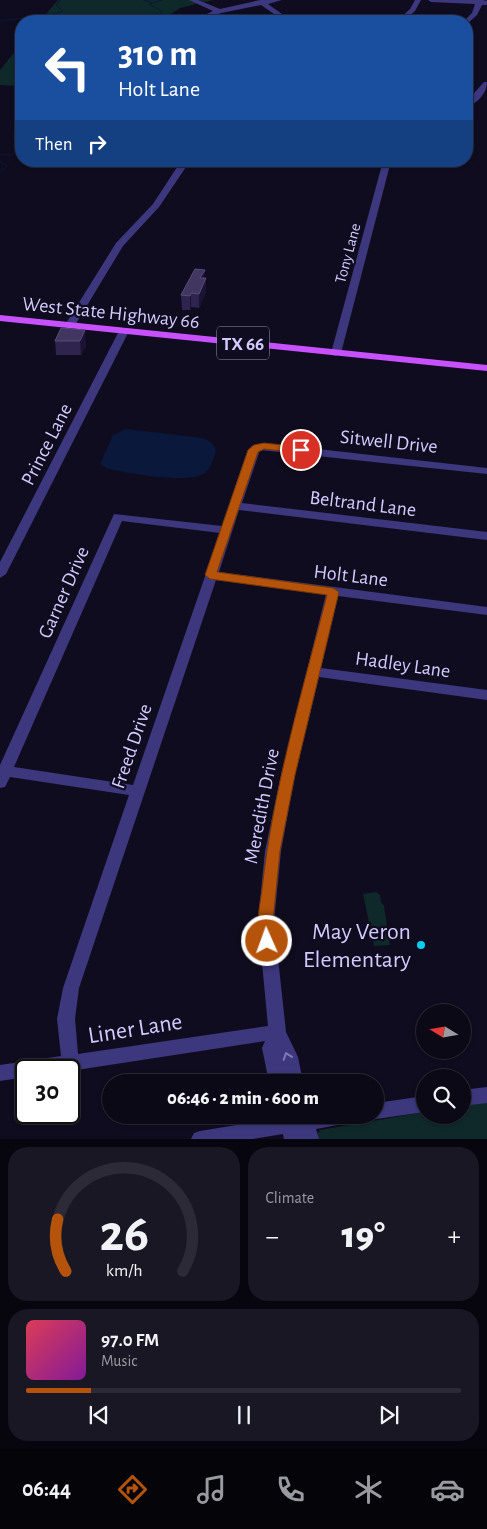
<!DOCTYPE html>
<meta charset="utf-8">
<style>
:root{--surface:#0c0917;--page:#1a1724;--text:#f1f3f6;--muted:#9a9aa1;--line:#2c2a36;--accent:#b45309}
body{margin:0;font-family:"Alegreya Sans",sans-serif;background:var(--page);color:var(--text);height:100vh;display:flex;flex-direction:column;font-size:19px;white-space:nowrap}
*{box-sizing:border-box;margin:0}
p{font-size:16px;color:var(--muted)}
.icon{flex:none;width:28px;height:28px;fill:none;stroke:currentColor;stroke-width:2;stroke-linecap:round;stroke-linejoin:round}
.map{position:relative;height:1139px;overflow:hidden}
.side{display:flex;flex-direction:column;gap:8px;padding:8px;background:#07050d;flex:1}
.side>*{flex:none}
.top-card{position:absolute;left:15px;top:15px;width:458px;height:152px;border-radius:20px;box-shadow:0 1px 4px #0004,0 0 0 1px var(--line);background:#1a4fa0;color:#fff;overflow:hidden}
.needle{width:32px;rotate:281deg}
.controls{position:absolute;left:416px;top:1004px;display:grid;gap:10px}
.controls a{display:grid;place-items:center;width:55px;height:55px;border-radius:50%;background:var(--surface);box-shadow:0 1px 4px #0004,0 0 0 1px var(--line);font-size:25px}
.speed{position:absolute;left:15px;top:1059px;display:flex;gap:10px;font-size:25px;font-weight:700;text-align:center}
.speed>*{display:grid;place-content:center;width:65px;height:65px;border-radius:50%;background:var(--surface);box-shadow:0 1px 4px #0004,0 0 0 1px var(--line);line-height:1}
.speed .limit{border:2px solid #111;border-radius:8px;background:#fff;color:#111}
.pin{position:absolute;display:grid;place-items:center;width:42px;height:42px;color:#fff;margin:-21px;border:2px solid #fff;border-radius:50%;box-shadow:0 1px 5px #0007}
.me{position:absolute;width:55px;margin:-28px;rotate:358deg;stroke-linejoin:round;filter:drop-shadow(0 0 4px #0008)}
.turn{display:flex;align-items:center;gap:18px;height:105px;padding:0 20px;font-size:22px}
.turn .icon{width:65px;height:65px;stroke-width:2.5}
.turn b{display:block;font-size:35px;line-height:42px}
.then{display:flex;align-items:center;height:48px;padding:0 20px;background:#0003;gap:10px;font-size:19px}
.big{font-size:38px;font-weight:800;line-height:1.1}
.side .tile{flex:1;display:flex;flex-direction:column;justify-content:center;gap:8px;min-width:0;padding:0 18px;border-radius:20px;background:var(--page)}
.side .dial{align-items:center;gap:0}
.dial svg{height:130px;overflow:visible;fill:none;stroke:var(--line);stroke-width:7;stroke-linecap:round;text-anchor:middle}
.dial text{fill:var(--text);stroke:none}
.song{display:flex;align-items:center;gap:15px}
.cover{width:60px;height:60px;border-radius:8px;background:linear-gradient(135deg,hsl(350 70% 55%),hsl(290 70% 35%))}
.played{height:5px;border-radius:2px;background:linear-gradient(90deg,var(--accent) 15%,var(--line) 15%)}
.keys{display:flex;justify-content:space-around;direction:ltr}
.heat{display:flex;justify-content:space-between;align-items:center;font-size:28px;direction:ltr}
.side .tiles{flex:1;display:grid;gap:8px;grid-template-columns:1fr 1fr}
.tile:last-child{grid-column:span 2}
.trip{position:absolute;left:102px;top:1074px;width:282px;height:50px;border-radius:25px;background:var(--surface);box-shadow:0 1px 4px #0004,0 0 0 1px var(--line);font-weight:800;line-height:50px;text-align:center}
.menu{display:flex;height:80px;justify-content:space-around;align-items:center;background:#050409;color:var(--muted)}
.menu .icon{width:35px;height:35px}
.menu .selected{color:var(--accent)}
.menu b{font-size:22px;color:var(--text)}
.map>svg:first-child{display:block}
.green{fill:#0f2829}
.water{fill:#09183b}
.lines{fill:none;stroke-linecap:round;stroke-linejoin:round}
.stream{stroke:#09183b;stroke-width:1}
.minor{fill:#3d377e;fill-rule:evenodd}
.major{fill:#c751ff;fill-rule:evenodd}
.wall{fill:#2e244d}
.shaded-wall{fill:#1b1333}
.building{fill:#403660;stroke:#574d79}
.oneway{stroke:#8079b8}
.route{fill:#b45309;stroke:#753606}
.poi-dot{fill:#00cff5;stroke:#100c1f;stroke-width:2}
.labels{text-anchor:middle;stroke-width:4.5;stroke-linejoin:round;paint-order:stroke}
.far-street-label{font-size:16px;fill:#d3caff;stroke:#100c1f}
.shield{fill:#100c1f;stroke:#9891bc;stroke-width:1}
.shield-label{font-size:19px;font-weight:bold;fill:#d3caff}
.street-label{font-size:20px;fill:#d3caff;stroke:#100c1f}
.near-poi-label{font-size:24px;fill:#d3caff;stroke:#100c1f;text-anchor:end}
.near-street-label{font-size:24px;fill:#d3caff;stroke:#100c1f}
</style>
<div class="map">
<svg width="487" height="1139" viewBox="0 0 487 1139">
<rect width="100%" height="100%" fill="#100c1f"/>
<g class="green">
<path d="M58 0H213L180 8 161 21H40Z"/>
<path d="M21 44V86L0 85V70Z"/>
<path d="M376 892 380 895 381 902 384 906 390 945 374 946 363 894Z"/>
<path d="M487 1101V1139H314L320 1130 425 1112V1115H462L463 1106Z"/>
</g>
<path class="water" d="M126 429 203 438C210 441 218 446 215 455 212 462 209 471 203 474 187 484 124 473 106 468L100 464 113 435Z"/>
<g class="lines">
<g class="stream">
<path d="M143 0 151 2"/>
<path d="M0 21 55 14 63 11 56 5 60 0"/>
<path d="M151 21 159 17 162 11 149 4 162 0"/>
<path d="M0 154 12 155 19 150 20 146 13 136 17 127 15 125 21 120"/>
<path d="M0 161 7 166 0 172"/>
</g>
<g class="minor">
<path d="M189 0H198L220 9 260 0H282L268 4 289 19 343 15 398 20 410 9 415 0H421L415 11 404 21 343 19 284 21 261 5 221 13 201 21H193L213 11Z"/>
<path d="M428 0H483L487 1V5H482L477 15 466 25V21H464L472 13 475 4 431 2Z"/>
<path d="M484 82H487C487 93 477 104 466 107V102Z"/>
<path d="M181 161H190L159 207 123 246 74 327H66L65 325 116 243 153 204Z"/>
<path d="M383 161H391L341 353 336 356 332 355 331 353Z"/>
<path d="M124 328 129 331 6 574 0 578V562L119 331Z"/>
<path d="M264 443 487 468V474L260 450 242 503 487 532V540L239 510 219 572 487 607V615L338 596 321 668 487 690V700L319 677 295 775 281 851 274 921 286 1032 298 1057 303 1082H269L262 1048 265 1041 70 1071 26 1070V1077L0 1081V1065L61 1056 57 1019 63 988 129 795 10 777 5 787 0 788V765L114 514 222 526 248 450 253 445ZM122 521 220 533 133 785 14 767ZM216 580 326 594 281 775 265 851 258 921 268 1026 78 1054 75 1019 79 988Z"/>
<path d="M487 1087V1103L462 1106V1090Z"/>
<path d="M425 1096V1112L376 1119 369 1115H376V1103Z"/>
<path d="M277 1115H362L359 1121 316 1129 319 1139H284L283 1134 253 1139H191L194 1133 200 1131 278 1118Z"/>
</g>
<path class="major" d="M0 315 487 365V371L0 321Z"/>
</g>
<g class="wall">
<path d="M205 270V278H206V292L199 308 191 307 190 310H182L181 295Z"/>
<path d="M61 328 86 345 81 355H56L55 341Z"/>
</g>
<g class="shaded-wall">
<path d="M205 270V281L206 278V292L199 308V294L200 278Z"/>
<path d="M191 293V307L190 310V296Z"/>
<path d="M85 330 86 345 81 355 80 341Z"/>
</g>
<g class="building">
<path d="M195 269 205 270 200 278H206L199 294 191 293 190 296 181 295Z"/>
<path d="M61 328 85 330 80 341H55Z"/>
</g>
<defs><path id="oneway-chevron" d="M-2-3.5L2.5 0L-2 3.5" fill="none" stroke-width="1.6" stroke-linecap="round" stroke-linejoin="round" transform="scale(1.25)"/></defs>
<use class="oneway" href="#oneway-chevron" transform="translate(287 1056) rotate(-109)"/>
<path class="route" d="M264 443 301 447 306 450 301 453 264 449 258 452 217 572 333 588 339 592 295 775 280 851 273 921 275 941 273 945 267 947 262 945C254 929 260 906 262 889 273 789 302 692 327 595L210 579 205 575 248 450 254 445Z"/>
<circle class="poi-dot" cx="421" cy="945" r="5"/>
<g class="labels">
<g class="far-street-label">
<text transform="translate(347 253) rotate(-75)" y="6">Tony Lane</text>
</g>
<rect class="shield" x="217" y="326.5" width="52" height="33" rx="4"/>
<g class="shield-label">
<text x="243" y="350">TX 66</text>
</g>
<g class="street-label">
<text transform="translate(111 312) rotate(6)" y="7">West State Highway 66</text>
<text transform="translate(389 441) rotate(6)" y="7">Sitwell Drive</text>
<text transform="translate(46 444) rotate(-63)" y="7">Prince Lane</text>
<text transform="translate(363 503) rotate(7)" y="7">Beltrand Lane</text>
<text transform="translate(351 575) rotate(7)" y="7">Holt Lane</text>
<text transform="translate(63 592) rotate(-66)" y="7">Garner Drive</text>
<text transform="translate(403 664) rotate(8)" y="7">Hadley Lane</text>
<text transform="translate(131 746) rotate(-71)" y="7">Freed Drive</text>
<text transform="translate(261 806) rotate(-79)" y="7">Meredith Drive</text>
</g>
<g class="near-poi-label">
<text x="411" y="939">May Veron<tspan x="411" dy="28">Elementary</tspan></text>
</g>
<g class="near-street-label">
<text transform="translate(135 1028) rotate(-9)" y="8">Liner Lane</text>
</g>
</g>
</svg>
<div class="controls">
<a><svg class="needle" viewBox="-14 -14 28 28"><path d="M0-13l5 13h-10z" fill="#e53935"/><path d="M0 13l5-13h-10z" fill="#9a9aa1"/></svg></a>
<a><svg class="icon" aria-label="search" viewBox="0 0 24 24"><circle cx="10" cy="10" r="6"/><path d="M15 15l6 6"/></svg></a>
</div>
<div class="speed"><div class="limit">30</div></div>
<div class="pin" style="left:301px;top:450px;background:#d93025"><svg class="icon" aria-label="arrive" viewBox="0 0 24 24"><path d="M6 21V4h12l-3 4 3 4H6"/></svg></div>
<svg class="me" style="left:267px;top:941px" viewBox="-20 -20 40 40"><circle r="17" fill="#b45309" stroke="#fff" stroke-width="3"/><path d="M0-11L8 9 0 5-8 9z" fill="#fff"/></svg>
<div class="trip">06:46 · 2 min · 600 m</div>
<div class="top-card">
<div class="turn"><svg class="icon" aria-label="left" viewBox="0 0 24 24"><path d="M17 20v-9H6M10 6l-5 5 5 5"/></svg><div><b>310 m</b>Holt Lane</div></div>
<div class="then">Then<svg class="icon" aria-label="right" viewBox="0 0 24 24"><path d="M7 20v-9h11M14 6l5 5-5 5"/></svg></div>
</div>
</div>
<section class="side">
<div class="tiles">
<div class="tile dial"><svg viewBox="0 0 100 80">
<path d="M14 69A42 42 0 1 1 86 69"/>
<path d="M14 69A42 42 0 0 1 9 37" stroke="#b45309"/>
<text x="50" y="56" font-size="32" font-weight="700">26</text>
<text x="50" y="72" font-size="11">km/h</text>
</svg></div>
<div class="tile"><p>Climate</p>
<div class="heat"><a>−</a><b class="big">19°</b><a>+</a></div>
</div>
<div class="tile">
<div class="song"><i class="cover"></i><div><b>97.0 FM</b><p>Music</p></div></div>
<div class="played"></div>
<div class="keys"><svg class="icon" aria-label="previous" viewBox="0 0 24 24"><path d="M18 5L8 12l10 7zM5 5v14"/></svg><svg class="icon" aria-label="pause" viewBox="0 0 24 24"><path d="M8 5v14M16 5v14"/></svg><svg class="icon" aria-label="next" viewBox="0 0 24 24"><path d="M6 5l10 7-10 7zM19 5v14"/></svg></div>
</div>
</div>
</section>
<nav class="menu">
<b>06:44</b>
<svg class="icon selected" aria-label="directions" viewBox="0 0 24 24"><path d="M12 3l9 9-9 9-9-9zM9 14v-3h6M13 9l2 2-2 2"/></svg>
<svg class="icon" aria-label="music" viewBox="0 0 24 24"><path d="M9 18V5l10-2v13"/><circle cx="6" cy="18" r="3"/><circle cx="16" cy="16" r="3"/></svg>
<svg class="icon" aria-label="phone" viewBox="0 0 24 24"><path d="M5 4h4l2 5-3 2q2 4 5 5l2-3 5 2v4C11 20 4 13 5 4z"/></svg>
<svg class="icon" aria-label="climate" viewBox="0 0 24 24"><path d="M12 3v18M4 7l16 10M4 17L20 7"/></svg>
<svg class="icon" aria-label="car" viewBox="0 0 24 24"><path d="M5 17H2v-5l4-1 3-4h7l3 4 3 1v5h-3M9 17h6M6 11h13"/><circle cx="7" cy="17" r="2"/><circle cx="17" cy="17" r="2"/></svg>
</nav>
